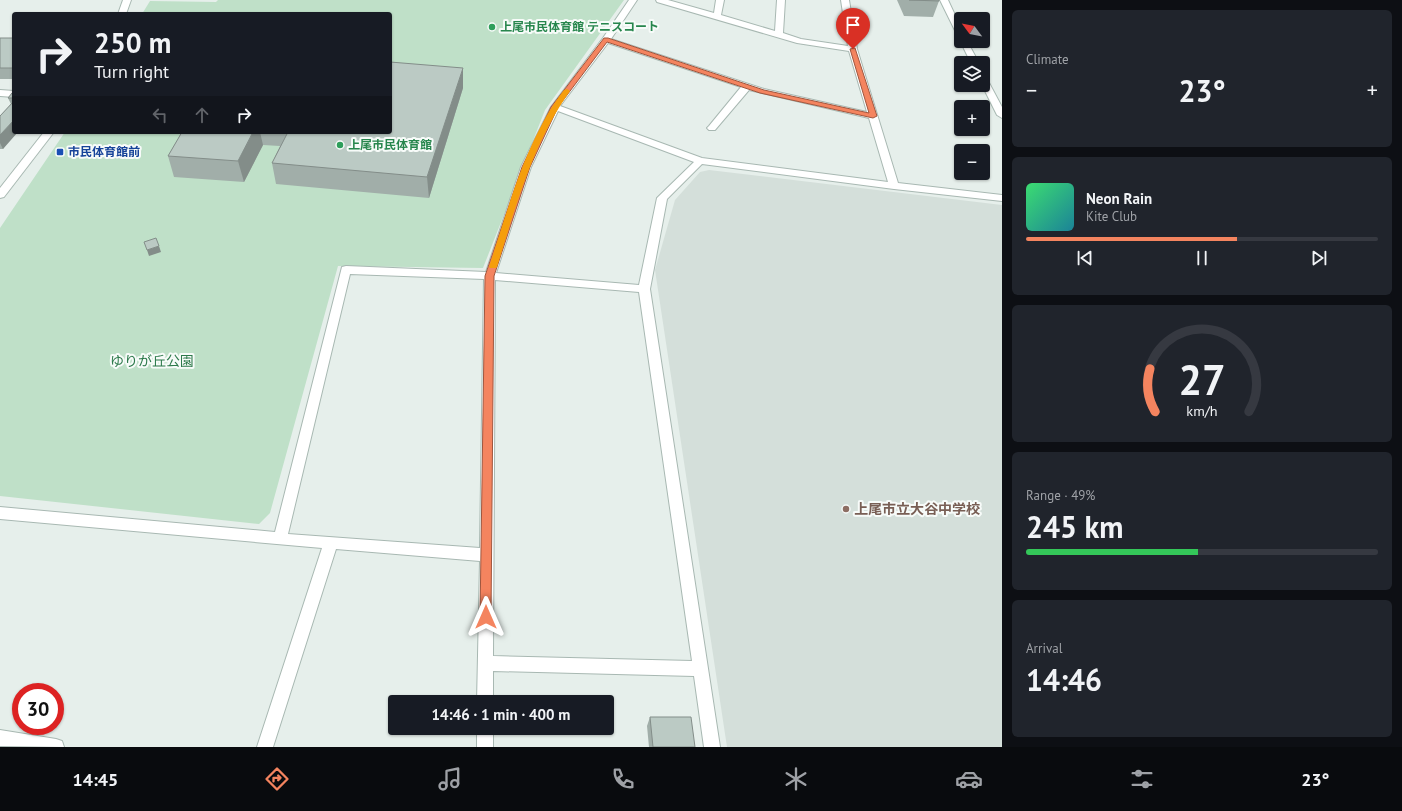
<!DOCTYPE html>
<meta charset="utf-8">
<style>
:root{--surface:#171b24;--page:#20242c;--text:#f1f3f6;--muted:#9ea1a6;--line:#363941;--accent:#f4845f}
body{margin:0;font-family:"PT Sans","Noto Sans JP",sans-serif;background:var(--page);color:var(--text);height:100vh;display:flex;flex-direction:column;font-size:15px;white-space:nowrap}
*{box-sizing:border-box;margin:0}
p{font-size:13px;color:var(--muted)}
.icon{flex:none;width:22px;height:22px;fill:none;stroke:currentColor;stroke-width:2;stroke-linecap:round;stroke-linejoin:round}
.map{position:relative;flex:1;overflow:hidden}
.drawer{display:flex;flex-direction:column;gap:10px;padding:10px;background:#0d0f14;width:400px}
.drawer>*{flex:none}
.guide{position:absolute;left:12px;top:12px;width:380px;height:122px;border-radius:4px;box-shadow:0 1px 3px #0004;background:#171b24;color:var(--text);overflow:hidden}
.needle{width:26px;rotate:302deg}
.tools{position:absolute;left:954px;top:12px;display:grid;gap:8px}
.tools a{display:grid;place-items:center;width:36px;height:36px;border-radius:4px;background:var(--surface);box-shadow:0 1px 3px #0004;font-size:20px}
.speed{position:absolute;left:12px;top:683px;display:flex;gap:8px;font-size:20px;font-weight:700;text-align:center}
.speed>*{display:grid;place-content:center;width:52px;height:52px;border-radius:50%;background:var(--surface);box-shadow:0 1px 3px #0004;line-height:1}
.speed .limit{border:6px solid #d22;background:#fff;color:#111}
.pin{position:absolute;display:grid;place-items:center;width:34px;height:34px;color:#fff;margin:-41px -17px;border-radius:50% 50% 50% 0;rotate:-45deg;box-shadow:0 0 4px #0007}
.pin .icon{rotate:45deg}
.me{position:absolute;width:44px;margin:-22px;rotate:0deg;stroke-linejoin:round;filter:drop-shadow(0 0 3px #0008)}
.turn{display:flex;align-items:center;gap:14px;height:84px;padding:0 16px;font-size:18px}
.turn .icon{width:52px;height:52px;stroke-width:2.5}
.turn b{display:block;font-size:28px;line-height:34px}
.lanes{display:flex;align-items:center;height:38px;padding:0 16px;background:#0003;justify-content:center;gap:20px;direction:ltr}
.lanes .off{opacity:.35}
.big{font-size:30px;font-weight:600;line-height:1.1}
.drawer .tile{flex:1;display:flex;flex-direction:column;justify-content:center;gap:6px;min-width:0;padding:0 14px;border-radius:6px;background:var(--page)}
.drawer .dial{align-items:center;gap:0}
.dial svg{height:104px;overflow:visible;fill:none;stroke:var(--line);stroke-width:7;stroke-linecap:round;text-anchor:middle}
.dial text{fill:var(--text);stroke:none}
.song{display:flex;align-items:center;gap:12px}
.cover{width:48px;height:48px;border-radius:6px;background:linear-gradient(135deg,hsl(140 70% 55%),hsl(190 70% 35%))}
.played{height:4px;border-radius:2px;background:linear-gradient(90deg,var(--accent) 60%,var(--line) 60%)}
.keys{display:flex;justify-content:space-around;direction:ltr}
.heat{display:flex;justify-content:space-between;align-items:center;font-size:22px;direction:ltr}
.charge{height:6px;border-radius:3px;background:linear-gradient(90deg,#34c759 49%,var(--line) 0)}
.trip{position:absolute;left:388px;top:695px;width:226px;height:40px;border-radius:4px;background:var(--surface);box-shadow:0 1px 3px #0004;font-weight:600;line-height:40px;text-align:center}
.dock{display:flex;height:64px;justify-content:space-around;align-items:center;background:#090b0e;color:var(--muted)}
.dock .icon{width:28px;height:28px}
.dock .active{color:var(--accent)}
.dock b{font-size:18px;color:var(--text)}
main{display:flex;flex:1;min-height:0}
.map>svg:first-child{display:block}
.built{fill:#d4dfda}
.green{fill:#bfe0c8}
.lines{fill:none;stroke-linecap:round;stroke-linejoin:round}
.minor-casing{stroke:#a8b8b2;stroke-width:2}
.minor{fill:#fff;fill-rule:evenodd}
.wall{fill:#a1aea9}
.shaded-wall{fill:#838d89}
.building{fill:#bbcac4;stroke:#838d89}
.route{fill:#f4845f;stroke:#9f563e}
.slow{fill:#f59e0b}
.leisure-dot{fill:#2e9e5b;stroke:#f7fbf9;stroke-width:1.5}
.transit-dot{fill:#1a4fb4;stroke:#f7fbf9;stroke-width:1.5}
.education-dot{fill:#8d6e63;stroke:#f7fbf9;stroke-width:1.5}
.labels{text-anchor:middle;stroke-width:4;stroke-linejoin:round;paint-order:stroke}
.far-leisure-label{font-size:12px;font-weight:bold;fill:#27864d;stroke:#f7fbf9;text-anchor:start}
.far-transit-label{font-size:12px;font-weight:bold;fill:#164399;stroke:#f7fbf9;text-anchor:start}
.park-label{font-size:14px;fill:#2d7a4b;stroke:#f7fbf9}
.education-label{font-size:14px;font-weight:bold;fill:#785e54;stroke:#f7fbf9;text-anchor:start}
</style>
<main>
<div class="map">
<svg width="1002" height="747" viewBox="0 0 1002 747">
<rect width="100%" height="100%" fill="#e6efeb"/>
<path class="built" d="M709 170 1002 205V747H727L655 270 675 200 700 172Z"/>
<path class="green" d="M218 0H624L545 110 483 268 338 266 270 513 259 524 0 496V228L65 132H390V14H142L150 1 216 2Z"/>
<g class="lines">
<g class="minor-casing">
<g id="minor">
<path d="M123 0H131L126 14H118Z"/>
<path d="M629 0H637L611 39 764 89 867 112 849 51 797 43 657 2 656 0H668L714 13 716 0H724L721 15 775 31 777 0H785L783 33 801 39 848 46 841 0H849L857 49 898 183 1002 195V201L894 189 702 164 667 199 650 289 720 747H704L694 676 493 671V702H477L480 561 336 549 273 747H257L322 548 0 519V507L275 532 342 267 346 266 486 272 521 167 551 107 603 38ZM608 43 741 87 709 126 707 128 709 130H715L749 90 869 118 888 182 702 158 560 106ZM558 111 694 162 657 198 639 285 496 273 531 167ZM350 274 484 279 480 548 288 534ZM495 280 639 292 692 661 493 656Z"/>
<path d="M940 0H948L961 28V41H967L979 63H971Z"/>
<path d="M983 76 987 79 1002 107V118L997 115 982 85Z"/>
<path d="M0 90 14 91V97L0 96Z"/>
<path d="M44 132H54L4 197 0 198V188Z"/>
<rect x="477" y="728" width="16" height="19"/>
<path d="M0 730 56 739 62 741 64 747 0 746Z"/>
</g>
</g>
<use href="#minor" class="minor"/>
</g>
<g class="wall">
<path d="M897 0H939V1L933 17 904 16Z"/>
<rect x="0" y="38" width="14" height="41"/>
<path d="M463 68V88L429 198 276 184 272 163 280 146 263 145 244 182 174 177 168 156 182 132H390Z"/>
<path d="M14 93V132L3 149H0V116L11 104 8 98Z"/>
<path d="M650 717 695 747H649L647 726Z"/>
</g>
<g class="shaded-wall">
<path d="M463 68V88L429 198 427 177Z"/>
<path d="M14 120V132H18L3 149 0 143V135Z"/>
<path d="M253 132H260L263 145 244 182 238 161Z"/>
<path d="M159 246 161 252 149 256 147 250Z"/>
</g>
<g class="building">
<path d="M909 0H939V1L910 0Z"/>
<rect x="0" y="38" width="14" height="30"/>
<path d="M390 62 463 68 427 177 272 163 288 132H390Z"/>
<path d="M12 93H14V98H8Z"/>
<path d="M14 101V120L0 135V116Z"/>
<path d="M182 132H253L238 161 168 156Z"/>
<path d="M156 238 159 246 147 250 144 242Z"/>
<path d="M650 717H691L695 747H653Z"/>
</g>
<path class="route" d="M604 38H608L764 90 869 113 850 49 855 48 877 116 873 118 760 93 607 42 558 107 530 167 494 276 491 617 490 621 486 622 482 621 480 617 485 276 522 167 551 107Z"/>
<path class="slow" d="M567 89 570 91C533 143 516 206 497 267L496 268H490L489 267C509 207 525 141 564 90Z"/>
<g class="leisure-dot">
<circle cx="492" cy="27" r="4"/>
<circle cx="340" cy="145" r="4"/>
</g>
<rect class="transit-dot" x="56" y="148" width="8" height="8" rx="2"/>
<circle class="education-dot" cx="846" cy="509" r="4"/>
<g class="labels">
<g class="far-leisure-label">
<text x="500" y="31">上尾市民体育館 テニスコート</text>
<text x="348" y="149">上尾市民体育館</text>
</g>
<g class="far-transit-label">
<text x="68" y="156">市民体育館前</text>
</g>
<g class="park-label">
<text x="152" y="366">ゆりが丘公園</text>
</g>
<g class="education-label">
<text x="854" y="514">上尾市立大谷中学校</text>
</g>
</g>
</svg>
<div class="tools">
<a><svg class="needle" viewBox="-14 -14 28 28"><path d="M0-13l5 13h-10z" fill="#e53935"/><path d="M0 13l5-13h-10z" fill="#9ea1a6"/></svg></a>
<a><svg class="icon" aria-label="layers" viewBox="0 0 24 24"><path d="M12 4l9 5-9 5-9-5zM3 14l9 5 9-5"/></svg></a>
<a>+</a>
<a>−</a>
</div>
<div class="speed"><div class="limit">30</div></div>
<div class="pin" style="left:853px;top:49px;background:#d93025"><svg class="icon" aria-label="arrive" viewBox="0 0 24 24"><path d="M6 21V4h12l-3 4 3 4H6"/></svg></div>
<svg class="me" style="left:486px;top:617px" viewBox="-20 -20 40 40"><path d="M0-17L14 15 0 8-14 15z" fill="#f4845f" stroke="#fff" stroke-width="4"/></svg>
<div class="trip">14:46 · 1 min · 400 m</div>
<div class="guide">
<div class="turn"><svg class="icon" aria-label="right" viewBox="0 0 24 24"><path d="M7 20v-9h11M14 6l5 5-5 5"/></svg><div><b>250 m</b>Turn right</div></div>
<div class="lanes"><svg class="icon off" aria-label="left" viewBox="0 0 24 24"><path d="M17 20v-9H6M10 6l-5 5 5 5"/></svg><svg class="icon off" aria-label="ahead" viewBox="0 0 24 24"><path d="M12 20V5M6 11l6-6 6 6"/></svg><svg class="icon" aria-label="right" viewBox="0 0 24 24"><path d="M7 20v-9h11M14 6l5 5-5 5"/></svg></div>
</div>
</div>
<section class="drawer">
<div class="tile"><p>Climate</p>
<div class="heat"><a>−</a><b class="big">23°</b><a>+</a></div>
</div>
<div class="tile">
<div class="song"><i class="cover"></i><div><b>Neon Rain</b><p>Kite Club</p></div></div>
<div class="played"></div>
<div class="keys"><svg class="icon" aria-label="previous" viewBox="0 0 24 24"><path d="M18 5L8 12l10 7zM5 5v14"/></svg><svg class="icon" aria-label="pause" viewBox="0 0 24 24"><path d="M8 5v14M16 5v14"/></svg><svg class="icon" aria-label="next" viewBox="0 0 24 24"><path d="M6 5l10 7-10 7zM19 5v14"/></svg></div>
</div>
<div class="tile dial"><svg viewBox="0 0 100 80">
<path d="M14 69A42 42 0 1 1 86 69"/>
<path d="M14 69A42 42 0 0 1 10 36" stroke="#f4845f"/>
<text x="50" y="56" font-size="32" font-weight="700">27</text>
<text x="50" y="72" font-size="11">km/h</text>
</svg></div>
<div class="tile"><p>Range · 49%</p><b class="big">245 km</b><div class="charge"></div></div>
<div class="tile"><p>Arrival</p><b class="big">14:46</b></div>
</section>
</main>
<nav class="dock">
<b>14:45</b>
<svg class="icon active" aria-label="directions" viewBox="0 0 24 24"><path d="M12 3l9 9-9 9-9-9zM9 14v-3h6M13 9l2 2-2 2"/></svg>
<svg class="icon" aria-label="music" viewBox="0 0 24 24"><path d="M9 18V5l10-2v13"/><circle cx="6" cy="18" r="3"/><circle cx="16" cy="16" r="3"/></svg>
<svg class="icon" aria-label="phone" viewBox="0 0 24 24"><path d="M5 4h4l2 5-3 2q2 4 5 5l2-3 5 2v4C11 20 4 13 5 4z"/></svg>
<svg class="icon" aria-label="climate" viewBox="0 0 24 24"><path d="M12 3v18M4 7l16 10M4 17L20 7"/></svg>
<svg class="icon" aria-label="car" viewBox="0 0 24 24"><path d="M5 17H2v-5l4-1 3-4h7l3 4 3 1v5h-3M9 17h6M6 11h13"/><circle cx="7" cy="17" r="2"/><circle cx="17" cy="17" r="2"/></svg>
<svg class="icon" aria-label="filters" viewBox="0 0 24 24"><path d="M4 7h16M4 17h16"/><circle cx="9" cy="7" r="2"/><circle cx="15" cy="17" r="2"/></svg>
<b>23°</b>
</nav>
